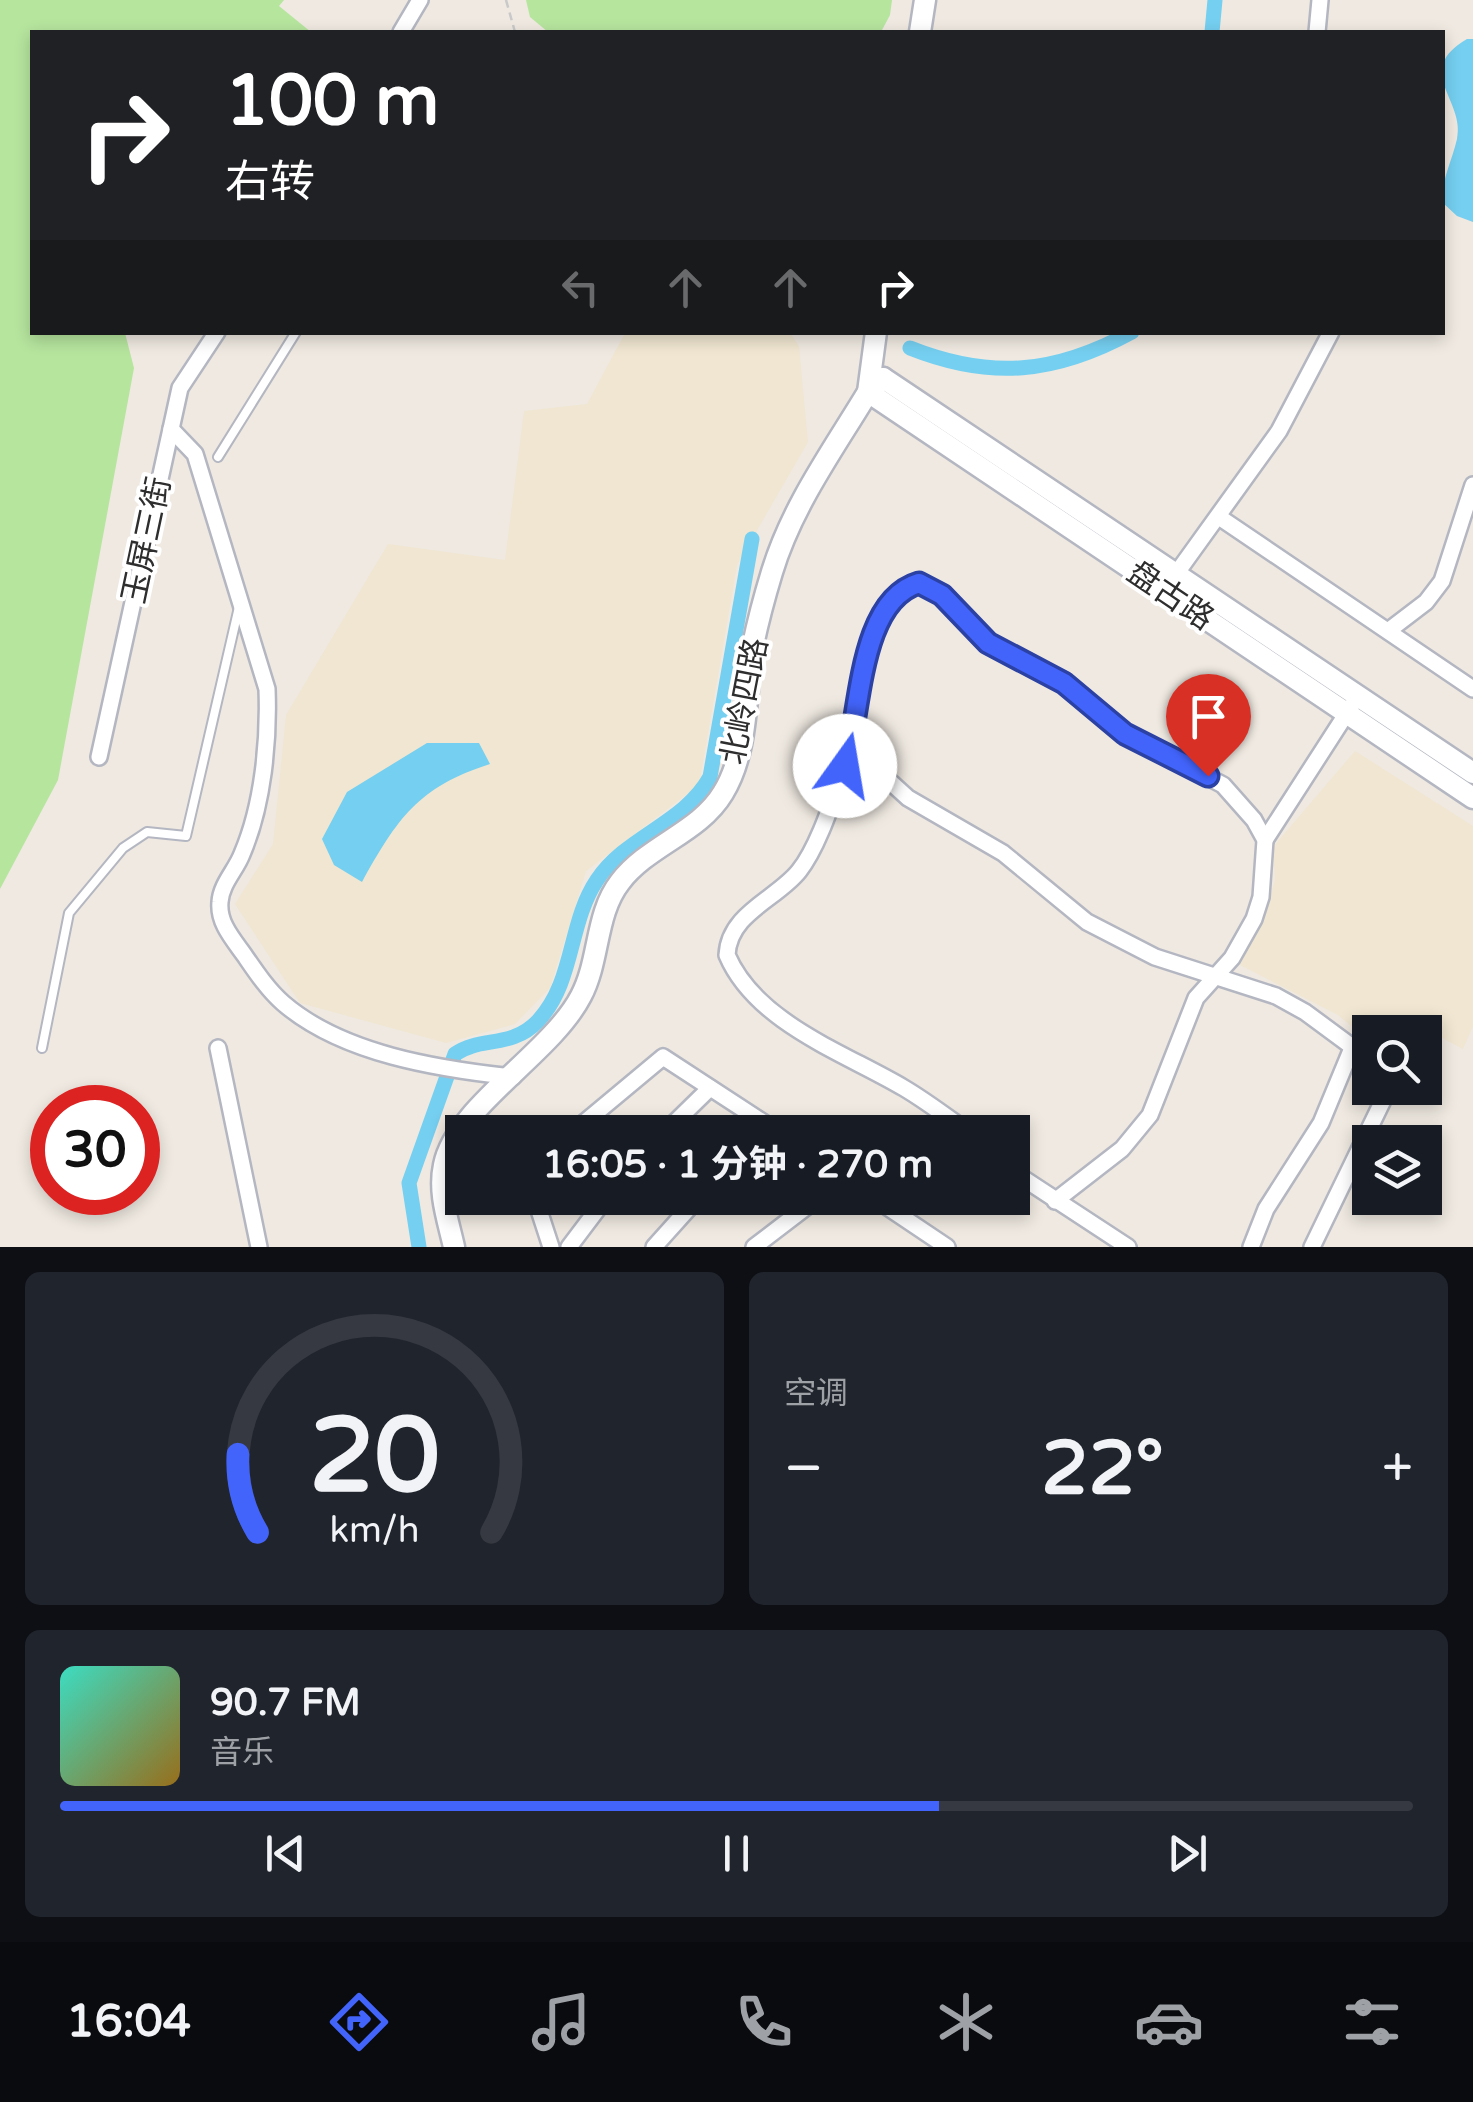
<!DOCTYPE html>
<html lang="zh">
<meta charset="utf-8">
<style>
:root{--surface:#171b24;--page:#20242c;--text:#f1f3f6;--muted:#9ea1a6;--line:#363941;--accent:#4264fb}
body{margin:0;font-family:"Varela Round","Noto Sans SC",sans-serif;background:var(--page);color:var(--text);height:100vh;display:flex;flex-direction:column;font-size:38px;white-space:nowrap}
*{box-sizing:border-box;margin:0}
p{font-size:32px;color:var(--muted)}
.icon{flex:none;width:55px;height:55px;fill:none;stroke:currentColor;stroke-width:2;stroke-linecap:round;stroke-linejoin:round}
.map{position:relative;height:1247px;overflow:hidden}
.drawer{display:flex;flex-direction:column;gap:25px;padding:25px;background:#0d0f14;flex:1}
.drawer>*{flex:none}
.hud{position:absolute;left:30px;top:30px;width:1415px;height:305px;border-radius:0px;box-shadow:0 5px 15px #0003;background:#202124;color:#fff;overflow:hidden}
.buttons{position:absolute;left:1352px;top:1015px;display:grid;gap:20px}
.buttons a{display:grid;place-items:center;width:90px;height:90px;border-radius:0px;background:var(--surface);box-shadow:0 5px 15px #0003;font-size:50px}
.speed{position:absolute;left:30px;top:1085px;display:flex;gap:20px;font-size:50px;font-weight:700;text-align:center}
.speed>*{display:grid;place-content:center;width:130px;height:130px;border-radius:50%;background:var(--surface);box-shadow:0 5px 15px #0003;line-height:1}
.speed .limit{border:15px solid #d22;background:#fff;color:#111}
.pin{position:absolute;display:grid;place-items:center;width:85px;height:85px;color:#fff;margin:-102px -42px;border-radius:50% 50% 50% 0;rotate:-45deg;box-shadow:0 0 10px #0007}
.pin .icon{rotate:45deg}
.me{position:absolute;width:110px;margin:-55px;rotate:13deg;stroke-linejoin:round;filter:drop-shadow(0 0 8px #0008)}
.turn{display:flex;align-items:center;gap:35px;height:210px;padding:0 30px;font-size:45px}
.turn .icon{width:130px;height:130px;stroke-width:2.5}
.turn b{display:block;font-size:70px;line-height:85px}
.lanes{display:flex;align-items:center;height:95px;padding:0 30px;background:#0003;justify-content:center;gap:50px;direction:ltr}
.lanes .off{opacity:.35}
.big{font-size:75px;font-weight:700;line-height:1.1}
.drawer .widget{flex:1;display:flex;flex-direction:column;justify-content:center;gap:15px;min-width:0;padding:0 35px;border-radius:15px;background:var(--page)}
.drawer .dial{align-items:center;gap:0}
.dial svg{height:260px;overflow:visible;fill:none;stroke:var(--line);stroke-width:7;stroke-linecap:round;text-anchor:middle}
.dial text{fill:var(--text);stroke:none}
.song{display:flex;align-items:center;gap:30px}
.cover{width:120px;height:120px;border-radius:15px;background:linear-gradient(135deg,hsl(170 70% 55%),hsl(40 70% 35%))}
.played{height:10px;border-radius:5px;background:linear-gradient(90deg,var(--accent) 65%,var(--line) 65%)}
.keys{display:flex;justify-content:space-around;direction:ltr}
.heat{display:flex;justify-content:space-between;align-items:center;font-size:55px;direction:ltr}
.drawer .tiles{flex:1;display:grid;gap:25px;grid-template-columns:1fr 1fr}
.widget:last-child{grid-column:span 2}
.trip{position:absolute;left:445px;top:1115px;width:585px;height:100px;border-radius:0px;background:var(--surface);box-shadow:0 5px 15px #0003;font-weight:700;line-height:100px;text-align:center}
.tabs{display:flex;height:160px;justify-content:space-around;align-items:center;background:#090b0e;color:var(--muted)}
.tabs .icon{width:70px;height:70px}
.tabs .active{color:var(--accent)}
.tabs b{font-size:45px;color:var(--text)}
.map>svg:first-child{display:block}
.education{fill:#f0e6d1}
.green{fill:#b6e59e}
.water{fill:#75cff0}
.lines{fill:none;stroke-linecap:round;stroke-linejoin:round}
.canal{stroke:#75cff0;stroke-width:15}
.service-casing{stroke:#b4b7c1;stroke-width:12}
.minor-casing{stroke:#b4b7c1;stroke-width:20}
.tertiary-casing{stroke:#b4b7c1;stroke-width:25}
.path{stroke:#c9c9c9;stroke-width:2.5;stroke-dasharray:8 5;stroke-linecap:butt}
.service{stroke:#fff;stroke-width:8}
.minor{stroke:#fff;stroke-width:15}
.tertiary{stroke:#fff;stroke-width:20}
.route-casing{stroke:#2b41a3;stroke-width:25}
.route{stroke:#4264fb;stroke-width:18}
.labels{text-anchor:middle;stroke-width:8;stroke-linejoin:round;paint-order:stroke}
.street-label{font-size:32px;fill:#2e2e2e;stroke:#fff}
</style>
<div class="map">
<svg width="1473" height="1247" viewBox="0 0 1473 1247">
<rect width="100%" height="100%" fill="#efe9e1"/>
<g class="education">
<path d="M625 333H790L799 346 808 442 737 565 699 785 586 871 550 988 515 1024 446 1043 300 1003 235 904 273 844 286 715 388 544 505 560 524 411 587 404Z"/>
<path d="M1355 751 1473 826V1026L1463 1049 1415 1024 1410 1032H1370V1042L1338 1015 1240 965 1267 908 1275 880 1273 847Z"/>
</g>
<g class="green">
<path d="M0 0H284L279 6 311 32H32V332L125 333 134 368 58 780 0 889Z"/>
<path d="M526 0H892L890 15 881 32H548L530 17Z"/>
</g>
<g class="water">
<path d="M1467 39H1473V222L1457 216 1442 202C1442 178 1452 161 1457 139 1466 100 1412 71 1467 39Z"/>
<path d="M427 743H479L490 764C418 787 397 819 362 882L334 865 322 839 347 792Z"/>
</g>
<g class="lines">
<g class="canal">
<path d="M1212 32 1215 0"/>
<path d="M910 348C991 380 1055 374 1132 332"/>
<path d="M419 1247 409 1183 455 1054C481 1036 511 1049 538 1021 575 981 568 923 597 880 626 836 684 824 710 777L752 539"/>
</g>
<g class="service-casing">
<g id="service">
<path d="M218 457 296 332"/>
<path d="M42 1048 69 913 123 848 147 832 186 836 239 607"/>
</g>
</g>
<g class="minor-casing">
<g id="minor">
<path d="M401 32 420 0"/>
<path d="M1317 32 1320 0"/>
<path d="M171 429 195 454 267 689C269 741 263 805 242 854 236 870 221 884 220 902 218 923 233 939 245 956 256 972 268 990 283 1003 342 1054 438 1069 513 1077"/>
<path d="M1219 517 1473 689"/>
<path d="M1176 574 1279 431 1331 332"/>
<path d="M1388 631 1426 602 1442 581 1473 485"/>
<path d="M851 746 908 798 1003 853 1087 922 1155 957 1276 996 1305 1012 1370 1060"/>
<path d="M99 757 180 388 217 332"/>
<path d="M1265 840 1352 705"/>
<path d="M218 1048 259 1247"/>
<path d="M573 1132 663 1057 778 1132"/>
<path d="M665 1132 710 1088"/>
<path d="M968 1132C947 1117 926 1101 904 1088 845 1053 756 1023 727 955 729 913 777 899 799 871 819 846 834 796 845 766 864 713 855 602 919 583L942 595 988 643 1064 683 1125 734 1223 785 1254 820 1265 840 1261 897 1254 919 1232 958 1196 998 1150 1115 1122 1149 1055 1201"/>
<path d="M1012 1171 1128 1247"/>
<path d="M535 1198 551 1247"/>
<path d="M874 1198 947 1247"/>
<path d="M569 1247 606 1198"/>
<path d="M654 1247 698 1198"/>
<path d="M754 1247 818 1198"/>
<path d="M1251 1247 1266 1209 1321 1123 1352 1048"/>
<path d="M1312 1247 1389 1088"/>
</g>
</g>
<g class="tertiary-casing">
<g id="tertiary">
<path d="M920 32 925 0"/>
<path d="M876 332 868 392 1473 798"/>
<path d="M883 378 1473 773"/>
<path d="M454 1247C448 1220 438 1193 444 1165 456 1106 551 1054 581 996 600 960 595 914 620 882 648 845 699 833 723 793 749 751 745 693 753 645 758 621 765 595 772 572 792 506 833 450 868 392L883 378"/>
</g>
</g>
<path class="path" d="M506 0 515 32"/>
<use href="#service" class="service"/>
<use href="#minor" class="minor"/>
<use href="#tertiary" class="tertiary"/>
</g>
<g class="lines">
<g class="route-casing">
<path id="route" d="M845 766C861 714 858 601 919 583L942 595 988 643 1064 683 1125 734 1208 776"/>
</g>
<use href="#route" class="route"/>
</g>
<g class="labels">
<g class="street-label">
<text transform="translate(146 540) rotate(-78)" y="11">玉屏三街</text>
<text transform="translate(1171 595) rotate(34)" y="11">盘古路</text>
<text transform="translate(744 701) rotate(-79)" y="11">北岭四路</text>
</g>
</g>
</svg>
<div class="buttons">
<a><svg class="icon" aria-label="search" viewBox="0 0 24 24"><circle cx="10" cy="10" r="6"/><path d="M15 15l6 6"/></svg></a>
<a><svg class="icon" aria-label="layers" viewBox="0 0 24 24"><path d="M12 4l9 5-9 5-9-5zM3 14l9 5 9-5"/></svg></a>
</div>
<div class="speed"><div class="limit">30</div></div>
<div class="pin" style="left:1208px;top:776px;background:#d93025"><svg class="icon" aria-label="arrive" viewBox="0 0 24 24"><path d="M6 21V4h12l-3 4 3 4H6"/></svg></div>
<svg class="me" style="left:845px;top:766px" viewBox="-20 -20 40 40"><circle r="19" fill="#fff"/><path d="M0-13L10 11 0 6-10 11z" fill="#4264fb"/></svg>
<div class="trip">16:05 · 1 分钟 · 270 m</div>
<div class="hud">
<div class="turn"><svg class="icon" aria-label="right" viewBox="0 0 24 24"><path d="M7 20v-9h11M14 6l5 5-5 5"/></svg><div><b>100 m</b>右转</div></div>
<div class="lanes"><svg class="icon off" aria-label="left" viewBox="0 0 24 24"><path d="M17 20v-9H6M10 6l-5 5 5 5"/></svg><svg class="icon off" aria-label="ahead" viewBox="0 0 24 24"><path d="M12 20V5M6 11l6-6 6 6"/></svg><svg class="icon off" aria-label="ahead" viewBox="0 0 24 24"><path d="M12 20V5M6 11l6-6 6 6"/></svg><svg class="icon" aria-label="right" viewBox="0 0 24 24"><path d="M7 20v-9h11M14 6l5 5-5 5"/></svg></div>
</div>
</div>
<section class="drawer">
<div class="tiles">
<div class="widget dial"><svg viewBox="0 0 100 80">
<path d="M14 69A42 42 0 1 1 86 69"/>
<path d="M14 69A42 42 0 0 1 8 45" stroke="#4264fb"/>
<text x="50" y="56" font-size="32" font-weight="700">20</text>
<text x="50" y="72" font-size="11">km/h</text>
</svg></div>
<div class="widget"><p>空调</p>
<div class="heat"><a>−</a><b class="big">22°</b><a>+</a></div>
</div>
<div class="widget">
<div class="song"><i class="cover"></i><div><b>90.7 FM</b><p>音乐</p></div></div>
<div class="played"></div>
<div class="keys"><svg class="icon" aria-label="previous" viewBox="0 0 24 24"><path d="M18 5L8 12l10 7zM5 5v14"/></svg><svg class="icon" aria-label="pause" viewBox="0 0 24 24"><path d="M8 5v14M16 5v14"/></svg><svg class="icon" aria-label="next" viewBox="0 0 24 24"><path d="M6 5l10 7-10 7zM19 5v14"/></svg></div>
</div>
</div>
</section>
<nav class="tabs">
<b>16:04</b>
<svg class="icon active" aria-label="directions" viewBox="0 0 24 24"><path d="M12 3l9 9-9 9-9-9zM9 14v-3h6M13 9l2 2-2 2"/></svg>
<svg class="icon" aria-label="music" viewBox="0 0 24 24"><path d="M9 18V5l10-2v13"/><circle cx="6" cy="18" r="3"/><circle cx="16" cy="16" r="3"/></svg>
<svg class="icon" aria-label="phone" viewBox="0 0 24 24"><path d="M5 4h4l2 5-3 2q2 4 5 5l2-3 5 2v4C11 20 4 13 5 4z"/></svg>
<svg class="icon" aria-label="climate" viewBox="0 0 24 24"><path d="M12 3v18M4 7l16 10M4 17L20 7"/></svg>
<svg class="icon" aria-label="car" viewBox="0 0 24 24"><path d="M5 17H2v-5l4-1 3-4h7l3 4 3 1v5h-3M9 17h6M6 11h13"/><circle cx="7" cy="17" r="2"/><circle cx="17" cy="17" r="2"/></svg>
<svg class="icon" aria-label="filters" viewBox="0 0 24 24"><path d="M4 7h16M4 17h16"/><circle cx="9" cy="7" r="2"/><circle cx="15" cy="17" r="2"/></svg>
</nav>
